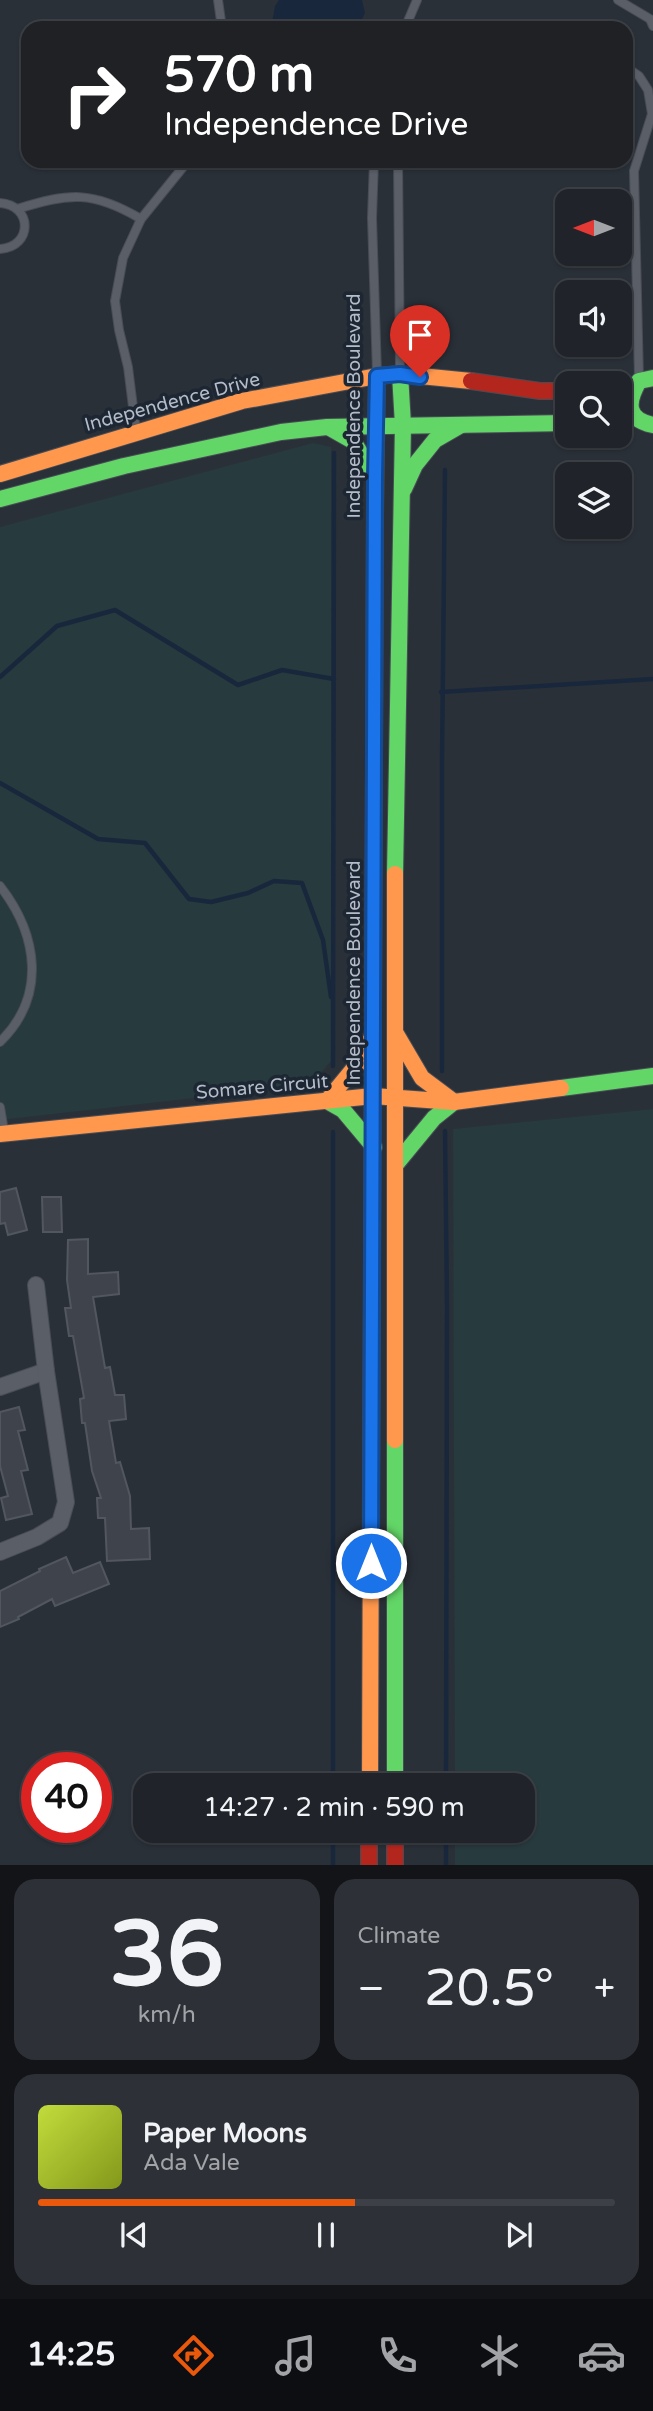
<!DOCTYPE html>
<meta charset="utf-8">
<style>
:root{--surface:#20242a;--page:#2d3036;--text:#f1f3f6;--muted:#a2a4a8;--line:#3d4147;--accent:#ea580c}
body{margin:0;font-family:"Varela Round",sans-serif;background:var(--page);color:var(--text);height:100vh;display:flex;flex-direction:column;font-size:26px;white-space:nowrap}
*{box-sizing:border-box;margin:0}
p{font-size:23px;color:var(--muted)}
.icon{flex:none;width:38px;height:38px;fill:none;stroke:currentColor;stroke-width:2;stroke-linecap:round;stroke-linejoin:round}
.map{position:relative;height:1865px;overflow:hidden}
.details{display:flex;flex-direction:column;gap:14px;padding:14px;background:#121417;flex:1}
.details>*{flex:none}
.guide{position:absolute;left:21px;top:21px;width:612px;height:147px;border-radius:21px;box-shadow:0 2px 5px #0004,0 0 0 2px var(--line);background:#202124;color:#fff;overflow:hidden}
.needle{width:46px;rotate:270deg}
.fabs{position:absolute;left:555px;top:189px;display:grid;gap:14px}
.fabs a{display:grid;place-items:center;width:77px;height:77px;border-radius:14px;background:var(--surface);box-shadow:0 2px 5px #0004,0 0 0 2px var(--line);font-size:35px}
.speed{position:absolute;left:21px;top:1752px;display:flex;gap:14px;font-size:35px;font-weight:700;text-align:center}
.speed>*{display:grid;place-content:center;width:91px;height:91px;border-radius:50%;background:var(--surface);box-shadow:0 2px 5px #0004,0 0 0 2px var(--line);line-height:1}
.speed .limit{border:10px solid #d22;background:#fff;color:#111}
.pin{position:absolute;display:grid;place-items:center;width:60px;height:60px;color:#fff;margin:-72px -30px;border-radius:50% 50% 50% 0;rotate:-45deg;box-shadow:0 0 7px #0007}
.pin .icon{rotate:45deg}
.me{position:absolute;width:77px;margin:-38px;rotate:0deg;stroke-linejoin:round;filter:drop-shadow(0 0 5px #0008)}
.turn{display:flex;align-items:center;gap:24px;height:147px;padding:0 28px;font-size:32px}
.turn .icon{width:91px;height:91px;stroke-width:2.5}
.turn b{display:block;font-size:49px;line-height:60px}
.big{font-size:52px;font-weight:600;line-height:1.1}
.details .card{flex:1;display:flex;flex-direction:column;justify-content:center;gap:10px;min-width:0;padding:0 24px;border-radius:21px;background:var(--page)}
.details .dial{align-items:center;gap:0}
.dial b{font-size:91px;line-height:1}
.song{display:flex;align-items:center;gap:21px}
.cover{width:84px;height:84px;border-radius:10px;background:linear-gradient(135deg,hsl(70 70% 55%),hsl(70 70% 35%))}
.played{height:7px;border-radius:4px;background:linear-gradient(90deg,var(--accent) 55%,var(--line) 55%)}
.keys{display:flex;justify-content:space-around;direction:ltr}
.heat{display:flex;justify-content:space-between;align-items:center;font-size:38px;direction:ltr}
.details .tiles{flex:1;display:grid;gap:14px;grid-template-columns:1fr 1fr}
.card:last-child{grid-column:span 2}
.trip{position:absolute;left:133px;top:1773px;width:402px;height:70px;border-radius:21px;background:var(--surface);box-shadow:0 2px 5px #0004,0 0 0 2px var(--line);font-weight:600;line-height:70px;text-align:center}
.dock{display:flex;height:112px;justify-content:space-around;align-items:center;background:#0d0e11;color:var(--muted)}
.dock .icon{width:49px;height:49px}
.dock .on{color:var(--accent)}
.dock b{font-size:32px;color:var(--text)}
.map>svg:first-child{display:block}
.green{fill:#273a3e}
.water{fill:#19273c}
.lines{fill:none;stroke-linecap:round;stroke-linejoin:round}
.stream{stroke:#19273c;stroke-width:4.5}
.building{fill:#3f444c;stroke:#52575f;stroke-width:2}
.lane-casing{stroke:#484c55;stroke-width:10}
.street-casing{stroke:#484c55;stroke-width:18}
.fast-casing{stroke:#484c55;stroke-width:18}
.slow-casing{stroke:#484c55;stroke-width:18}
.jam-casing{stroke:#484c55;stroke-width:18}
.lane{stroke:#5a5e66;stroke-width:8}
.street{stroke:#5a5e66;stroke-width:16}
.fast{stroke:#63d668;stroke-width:16}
.slow{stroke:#ff974d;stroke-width:16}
.jam{stroke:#b3261e;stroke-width:16}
.route-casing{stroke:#114b97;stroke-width:18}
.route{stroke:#1a73e8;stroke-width:12}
.labels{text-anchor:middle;stroke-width:7;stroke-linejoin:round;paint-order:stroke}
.street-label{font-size:19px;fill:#b4bcc9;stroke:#1d2633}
</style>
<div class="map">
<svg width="653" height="1865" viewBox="0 0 653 1865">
<rect width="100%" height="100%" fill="#2a3038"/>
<g class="green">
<path d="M313 443 331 447 332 1060 310 1085 0 1120V527Z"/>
<path d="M653 1109V1865H455V1831L523 1830V1785H455L453 1129Z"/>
</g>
<path class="water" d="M279 0H362L365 13 361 21 343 28H271L275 6Z"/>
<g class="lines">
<g class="stream">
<path d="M0 677 57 626 115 610 238 685 282 670 334 679"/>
<path d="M441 692 653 679"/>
<path d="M0 783 98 839 145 843 189 899 211 902 248 893 274 881 302 883 323 940 331 997"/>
<path d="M333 1066 334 453"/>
<path d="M442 1071V762L445 470"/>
<path d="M445 1131 447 1305 446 1785"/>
<path d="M333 1132V1785"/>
<path d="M333 1865V1830"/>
<path d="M446 1865V1830"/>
</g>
</g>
<g class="building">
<path d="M16 1188 27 1230 8 1235 5 1223 0 1224V1192Z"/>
<path d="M42 1197H61L62 1232H43Z"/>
<path d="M88 1239V1274L118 1272 119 1294 93 1297 105 1368 110 1367 115 1395H124L126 1419 109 1421 116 1463 120 1462 130 1496 131 1529 149 1528 150 1559 107 1561 105 1518H98L97 1498H101L92 1471 85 1423H82L80 1399 84 1398 73 1336H69L65 1308H71L67 1280 68 1240Z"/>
<path d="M19 1407 25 1430 18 1431 28 1470 21 1471 32 1514 6 1520 1 1498 8 1496 0 1466V1412Z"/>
<path d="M66 1557 73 1573 100 1562 109 1584 55 1606 52 1599 18 1617 19 1619 0 1627V1591L40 1571 39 1569Z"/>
</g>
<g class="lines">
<g class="lane-casing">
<g id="lane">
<path d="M218 0 222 28"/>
<path d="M618 0 650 19 653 26"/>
<path d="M405 28 417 0"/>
<path d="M626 67 639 76 648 90 652 114 634 171 639 378"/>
<path d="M374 161 372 218 377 373"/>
<path d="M398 161 400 371"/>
<path d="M0 203C33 205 33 247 0 249"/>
<path d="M17 209C69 193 92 190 141 219"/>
<path d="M136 431 128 367 119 330 115 301 123 258 141 219 188 161"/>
<path d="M0 886C38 935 47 996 0 1042"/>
<path d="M0 1107 4 1131"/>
</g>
</g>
<g class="street-casing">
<g id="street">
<path d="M0 1387 46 1371"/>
<path d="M0 1552 37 1537 60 1523 66 1502 46 1371 36 1285"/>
</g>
</g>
<g class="fast-casing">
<g id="fast">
<path d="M653 378 639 381C627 402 625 419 653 425"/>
<path d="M330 428 353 441 375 477"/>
<path d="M404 489 415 465 435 440 461 425"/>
<path d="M0 499 124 466 281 432 327 427 567 423"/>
<path d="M375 515 377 376"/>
<path d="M395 874 403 425 400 374"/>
<path d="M561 1088 653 1076"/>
<path d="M327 1101 343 1110 374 1147"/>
<path d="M397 1163 434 1118 454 1102"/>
<path d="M395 1440V1785"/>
</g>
</g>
<g class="slow-casing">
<g id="slow">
<path d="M0 474 242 401 377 376 400 374 471 381"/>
<path d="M373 1016 375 515"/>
<path d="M395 1032 422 1078 454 1102"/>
<path d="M327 1101 360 1061 372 1037"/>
<path d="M0 1134 373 1096 454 1102 561 1088"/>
<path d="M395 1440V874"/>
<path d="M370 1785 371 1487"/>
</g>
</g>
<g class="jam-casing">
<g id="jam">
<path d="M471 381 540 391H567"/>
<path d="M371 1487 373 1016"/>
<path d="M369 1830V1865"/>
<path d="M395 1830V1865"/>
</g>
</g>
<use href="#lane" class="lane"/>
<use href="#street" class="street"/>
<use href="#fast" class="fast"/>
<use href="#slow" class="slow"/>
<use href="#jam" class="jam"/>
</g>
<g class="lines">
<g class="route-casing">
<path id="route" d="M371 1563 375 477 377 376 400 374 420 377"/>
</g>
<use href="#route" class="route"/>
</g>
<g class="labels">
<g class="street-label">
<text transform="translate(172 401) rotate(-15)" y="7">Independence Drive</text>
<text transform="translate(353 406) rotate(-90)" y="7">Independence Boulevard</text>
<text transform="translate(353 973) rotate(-90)" y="7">Independence Boulevard</text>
<text transform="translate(262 1086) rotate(-5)" y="7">Somare Circuit</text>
</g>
</g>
</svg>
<div class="fabs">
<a><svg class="needle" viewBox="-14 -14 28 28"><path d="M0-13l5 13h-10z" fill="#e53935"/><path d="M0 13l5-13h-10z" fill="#a2a4a8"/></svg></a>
<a><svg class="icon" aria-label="sound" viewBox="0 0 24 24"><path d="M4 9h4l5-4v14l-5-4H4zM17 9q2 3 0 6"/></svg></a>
<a><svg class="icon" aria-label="search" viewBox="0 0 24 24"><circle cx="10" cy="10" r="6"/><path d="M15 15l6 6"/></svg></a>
<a><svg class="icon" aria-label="layers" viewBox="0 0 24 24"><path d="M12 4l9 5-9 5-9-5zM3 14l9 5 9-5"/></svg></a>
</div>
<div class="speed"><div class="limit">40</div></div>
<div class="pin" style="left:420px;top:377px;background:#d93025"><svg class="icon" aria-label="arrive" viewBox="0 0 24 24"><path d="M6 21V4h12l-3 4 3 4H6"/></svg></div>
<svg class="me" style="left:371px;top:1563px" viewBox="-20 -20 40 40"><circle r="17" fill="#1a73e8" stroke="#fff" stroke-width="3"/><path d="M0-11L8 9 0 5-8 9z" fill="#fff"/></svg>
<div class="trip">14:27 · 2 min · 590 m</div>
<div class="guide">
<div class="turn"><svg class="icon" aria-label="right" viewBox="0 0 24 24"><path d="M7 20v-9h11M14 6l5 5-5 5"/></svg><div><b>570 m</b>Independence Drive</div></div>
</div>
</div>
<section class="details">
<div class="tiles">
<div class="card dial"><b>36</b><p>km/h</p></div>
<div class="card"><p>Climate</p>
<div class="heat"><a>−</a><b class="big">20.5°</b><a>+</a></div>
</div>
<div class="card">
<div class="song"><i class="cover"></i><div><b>Paper Moons</b><p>Ada Vale</p></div></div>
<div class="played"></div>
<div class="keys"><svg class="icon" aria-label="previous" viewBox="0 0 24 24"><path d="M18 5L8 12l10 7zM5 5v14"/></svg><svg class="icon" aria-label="pause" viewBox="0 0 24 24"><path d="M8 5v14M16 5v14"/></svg><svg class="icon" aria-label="next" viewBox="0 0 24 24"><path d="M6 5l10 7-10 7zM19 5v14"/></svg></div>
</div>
</div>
</section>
<nav class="dock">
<b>14:25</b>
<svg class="icon on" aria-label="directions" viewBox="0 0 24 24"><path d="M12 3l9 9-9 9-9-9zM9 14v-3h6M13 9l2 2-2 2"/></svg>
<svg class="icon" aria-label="music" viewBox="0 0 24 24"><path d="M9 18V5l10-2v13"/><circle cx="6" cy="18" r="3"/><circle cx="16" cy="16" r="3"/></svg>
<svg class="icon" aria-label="phone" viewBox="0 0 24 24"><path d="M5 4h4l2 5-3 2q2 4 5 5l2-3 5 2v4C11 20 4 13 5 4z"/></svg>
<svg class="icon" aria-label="climate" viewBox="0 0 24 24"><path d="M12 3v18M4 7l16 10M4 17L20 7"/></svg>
<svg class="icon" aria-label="car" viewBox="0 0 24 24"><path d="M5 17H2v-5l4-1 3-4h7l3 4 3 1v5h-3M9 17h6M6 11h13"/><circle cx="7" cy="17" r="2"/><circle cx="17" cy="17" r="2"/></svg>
</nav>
